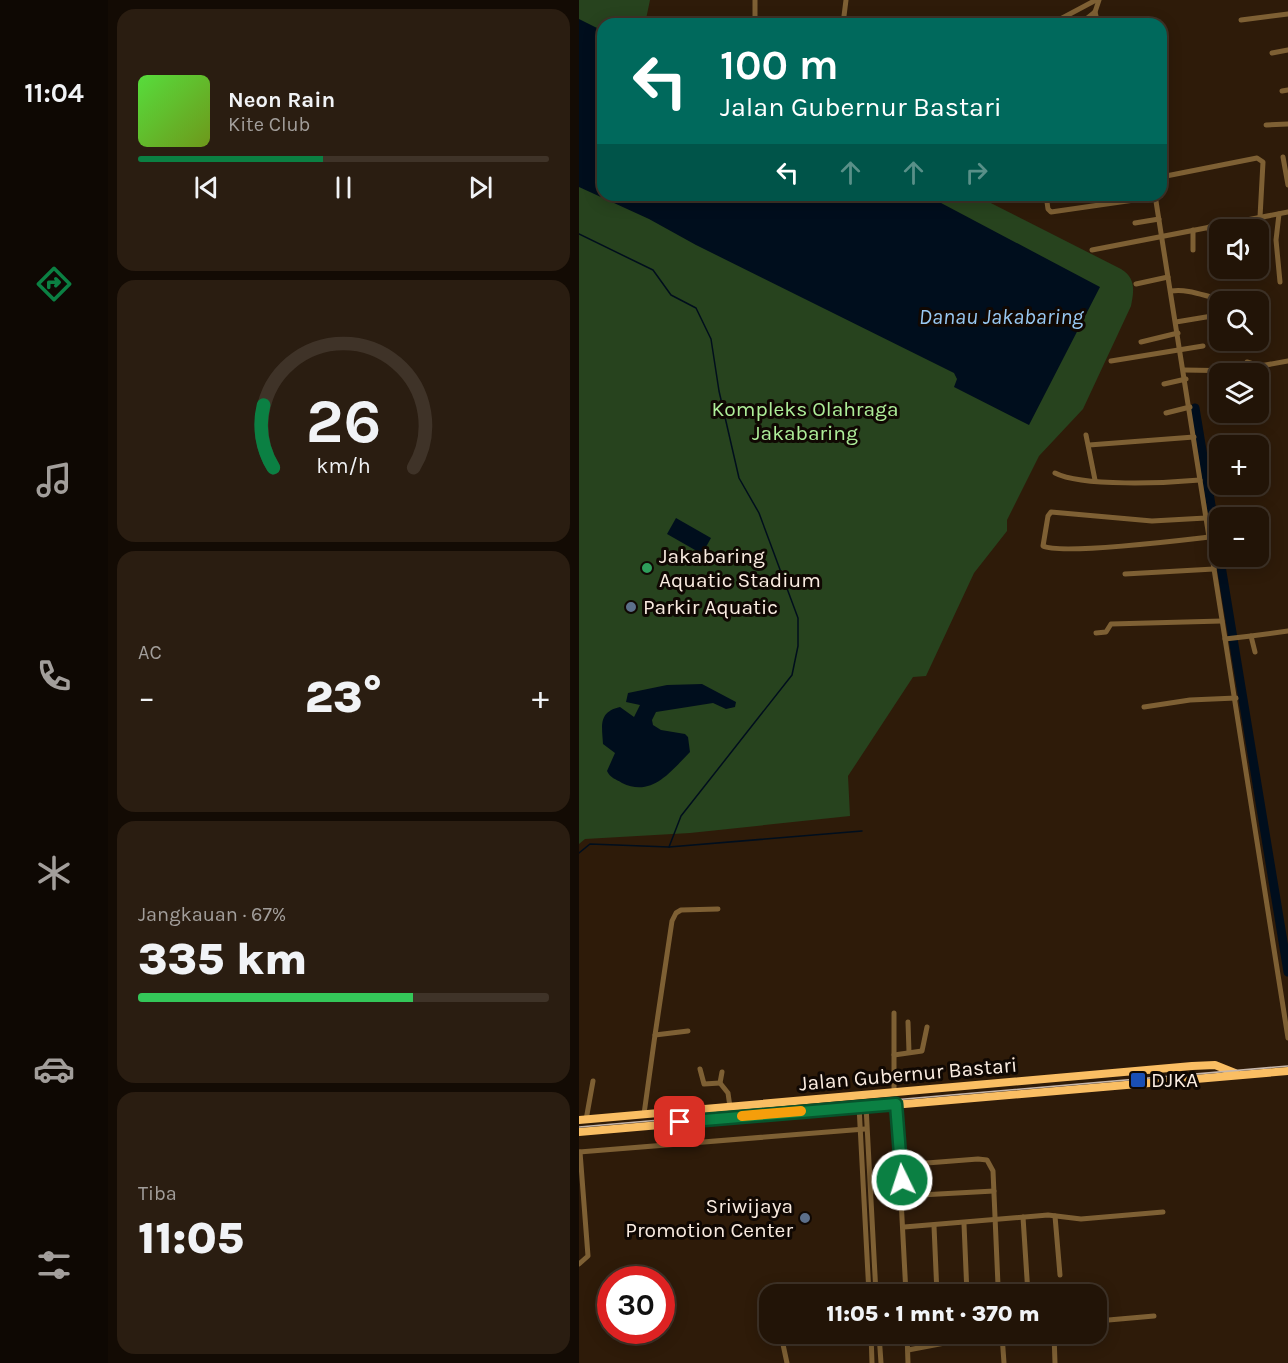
<!DOCTYPE html>
<html lang="id">
<meta charset="utf-8">
<style>
:root{--surface:#221407;--page:#2a1d11;--text:#f1f3f6;--muted:#a29e9b;--line:#3f3328;--accent:#0b8043}
body{margin:0;font-family:Karla,sans-serif;background:var(--page);color:var(--text);height:100vh;display:flex;flex-direction:column;font-size:22px;white-space:nowrap}
*{box-sizing:border-box;margin:0}
p{font-size:20px;color:var(--muted)}
.icon{flex:none;width:33px;height:33px;fill:none;stroke:currentColor;stroke-width:2;stroke-linecap:round;stroke-linejoin:round}
.map{position:relative;flex:1;overflow:hidden}
.drawer{display:flex;flex-direction:column;gap:9px;padding:9px;background:#130b04;width:471px}
.drawer>*{flex:none}
.guide{position:absolute;left:18px;top:18px;width:570px;height:183px;border-radius:18px;box-shadow:0 3px 15px #0003,0 0 0 2px var(--line);background:#00695c;color:#fff;overflow:hidden}
.buttons{position:absolute;left:630px;top:219px;display:grid;gap:12px}
.buttons a{display:grid;place-items:center;width:60px;height:60px;border-radius:12px;background:var(--surface);box-shadow:0 3px 15px #0003,0 0 0 2px var(--line);font-size:30px}
.speed{position:absolute;left:18px;top:1266px;display:flex;gap:12px;font-size:30px;font-weight:700;text-align:center}
.speed>*{display:grid;place-content:center;width:78px;height:78px;border-radius:50%;background:var(--surface);box-shadow:0 3px 15px #0003,0 0 0 2px var(--line);line-height:1}
.speed .limit{border:9px solid #d22;background:#fff;color:#111}
.pin{position:absolute;display:grid;place-items:center;width:51px;height:51px;color:#fff;margin:-26px;border-radius:12px;box-shadow:0 3px 9px #0006}
.me{position:absolute;width:66px;margin:-33px;rotate:356deg;stroke-linejoin:round;filter:drop-shadow(0 0 4px #0008)}
.turn{display:flex;align-items:center;gap:21px;height:126px;padding:0 24px;font-size:27px}
.turn .icon{width:78px;height:78px;stroke-width:2.5}
.turn b{display:block;font-size:42px;line-height:51px}
.lanes{display:flex;align-items:center;height:57px;padding:0 24px;background:#0003;justify-content:center;gap:30px;direction:ltr}
.lanes .off{opacity:.35}
.big{font-size:45px;font-weight:800;line-height:1.1}
.drawer .widget{flex:1;display:flex;flex-direction:column;justify-content:center;gap:9px;min-width:0;padding:0 21px;border-radius:18px;background:var(--page)}
.drawer .dial{align-items:center;gap:0}
.dial svg{height:156px;overflow:visible;fill:none;stroke:var(--line);stroke-width:7;stroke-linecap:round;text-anchor:middle}
.dial text{fill:var(--text);stroke:none}
.song{display:flex;align-items:center;gap:18px}
.cover{width:72px;height:72px;border-radius:9px;background:linear-gradient(135deg,hsl(110 70% 55%),hsl(80 70% 35%))}
.played{height:6px;border-radius:3px;background:linear-gradient(90deg,var(--accent) 45%,var(--line) 45%)}
.keys{display:flex;justify-content:space-around;direction:ltr}
.heat{display:flex;justify-content:space-between;align-items:center;font-size:33px;direction:ltr}
.charge{height:9px;border-radius:4px;background:linear-gradient(90deg,#34c759 67%,var(--line) 0)}
.trip{position:absolute;left:180px;top:1284px;width:348px;height:60px;border-radius:18px;background:var(--surface);box-shadow:0 3px 15px #0003,0 0 0 2px var(--line);font-weight:800;line-height:60px;text-align:center}
main{display:flex;flex:1;min-height:0}
.tab-bar{display:flex;flex-direction:column;width:108px;justify-content:space-around;align-items:center;background:#0e0803;color:var(--muted)}
.tab-bar .icon{width:42px;height:42px}
.tab-bar .on{color:var(--accent)}
.tab-bar b{font-size:27px;color:var(--text)}
.map>svg:first-child{display:block}
.green{fill:#27431e}
.water{fill:#000e1d}
.lines{fill:none;stroke-linecap:round;stroke-linejoin:round}
.stream{stroke:#000e1d;stroke-width:1.5}
.river{stroke:#000e1d;stroke-width:9}
.minor{stroke:#7e6034;stroke-width:5}
.highway{stroke:#fabe63;stroke-width:8}
.tram{stroke:#c6b6aa;stroke-width:1.5}
.route-casing{stroke:#07532c;stroke-width:15}
.route{stroke:#0b8043;stroke-width:10}
.slow{stroke:#f59e0b;stroke-width:10}
.leisure-dot{fill:#2e9e5b;stroke:#100803;stroke-width:2}
.service-dot{fill:#5c6f8a;stroke:#100803;stroke-width:2}
.transit-dot{fill:#1a4fb4;stroke:#100803;stroke-width:2}
.labels{text-anchor:middle;stroke-width:6;stroke-linejoin:round;paint-order:stroke}
.park-label{font-size:21px;fill:#aeee99;stroke:#100803}
.poi-label{font-size:21px;fill:#faece1;stroke:#100803;text-anchor:start}
.street-label{font-size:21px;fill:#faece1;stroke:#100803}
.water-label{font-size:22px;font-style:italic;fill:#98c8f2;stroke:#100803}
</style>
<main>
<nav class="tab-bar">
<b>11:04</b>
<svg class="icon on" aria-label="directions" viewBox="0 0 24 24"><path d="M12 3l9 9-9 9-9-9zM9 14v-3h6M13 9l2 2-2 2"/></svg>
<svg class="icon" aria-label="music" viewBox="0 0 24 24"><path d="M9 18V5l10-2v13"/><circle cx="6" cy="18" r="3"/><circle cx="16" cy="16" r="3"/></svg>
<svg class="icon" aria-label="phone" viewBox="0 0 24 24"><path d="M5 4h4l2 5-3 2q2 4 5 5l2-3 5 2v4C11 20 4 13 5 4z"/></svg>
<svg class="icon" aria-label="climate" viewBox="0 0 24 24"><path d="M12 3v18M4 7l16 10M4 17L20 7"/></svg>
<svg class="icon" aria-label="car" viewBox="0 0 24 24"><path d="M5 17H2v-5l4-1 3-4h7l3 4 3 1v5h-3M9 17h6M6 11h13"/><circle cx="7" cy="17" r="2"/><circle cx="17" cy="17" r="2"/></svg>
<svg class="icon" aria-label="filters" viewBox="0 0 24 24"><path d="M4 7h16M4 17h16"/><circle cx="9" cy="7" r="2"/><circle cx="15" cy="17" r="2"/></svg>
</nav>
<section class="drawer">
<div class="widget">
<div class="song"><i class="cover"></i><div><b>Neon Rain</b><p>Kite Club</p></div></div>
<div class="played"></div>
<div class="keys"><svg class="icon" aria-label="previous" viewBox="0 0 24 24"><path d="M18 5L8 12l10 7zM5 5v14"/></svg><svg class="icon" aria-label="pause" viewBox="0 0 24 24"><path d="M8 5v14M16 5v14"/></svg><svg class="icon" aria-label="next" viewBox="0 0 24 24"><path d="M6 5l10 7-10 7zM19 5v14"/></svg></div>
</div>
<div class="widget dial"><svg viewBox="0 0 100 80">
<path d="M14 69A42 42 0 1 1 86 69"/>
<path d="M14 69A42 42 0 0 1 9 37" stroke="#0b8043"/>
<text x="50" y="56" font-size="32" font-weight="700">26</text>
<text x="50" y="72" font-size="11">km/h</text>
</svg></div>
<div class="widget"><p>AC</p>
<div class="heat"><a>−</a><b class="big">23°</b><a>+</a></div>
</div>
<div class="widget"><p>Jangkauan · 67%</p><b class="big">335 km</b><div class="charge"></div></div>
<div class="widget"><p>Tiba</p><b class="big">11:05</b></div>
</section>
<div class="map">
<svg width="709" height="1363" viewBox="0 0 709 1363">
<rect width="100%" height="100%" fill="#2e1b09"/>
<path class="green" d="M0 0H71L66 24H24V195H396L542 269C557 278 555 291 552 306L504 409 460 456 428 520V531L395 573 347 676 334 677 269 776 271 816 111 833 6 839 0 844Z"/>
<g class="water">
<path d="M0 19 24 31V195H347L521 287 450 425 375 387 378 379 375 373 117 245 70 219 0 187Z"/>
<path d="M97 518 132 538 123 554 88 534Z"/>
<path d="M123 684 157 702 156 707 147 709 134 703 77 712 73 720 74 725 82 730 106 734 109 737 111 752C92 771 73 798 43 783 37 779 31 778 28 771L36 753 24 744C23 726 19 712 41 707L55 717 61 705 47 702 49 693 88 685Z"/>
</g>
<g class="lines">
<g class="stream">
<path d="M0 234 74 270 92 295 117 308 132 339 140 391 160 478 180 513 219 618V646L213 675 102 816 90 847"/>
<path d="M0 853 11 844 90 847 283 831"/>
</g>
<path class="river" d="M616 408 709 972"/>
<g class="minor">
<path d="M516 12 519 24"/>
<path d="M662 20 709 14"/>
<path d="M264 23 287 24"/>
<path d="M176 24V0"/>
<path d="M264 24 267 0"/>
<path d="M472 24 517 0"/>
<path d="M501 24 516 12 520 0"/>
<path d="M693 53 709 50"/>
<path d="M703 91 709 90"/>
<path d="M687 125 709 124"/>
<path d="M704 157 709 185"/>
<path d="M582 177 678 158 684 162 681 217"/>
<path d="M467 195 469 209 472 212 576 197"/>
<path d="M576 195 709 1038"/>
<path d="M700 214 697 240 701 282"/>
<path d="M556 223 580 219"/>
<path d="M630 227 631 238 638 252"/>
<path d="M513 250 709 212"/>
<path d="M614 250V230"/>
<path d="M557 284 589 277"/>
<path d="M592 291C608 289 620 294 636 298"/>
<path d="M597 322 633 316 640 322"/>
<path d="M562 342 599 333"/>
<path d="M532 361 624 346"/>
<path d="M605 370 663 371 668 362 681 366 709 361"/>
<path d="M585 384 607 379"/>
<path d="M587 413 611 407"/>
<path d="M507 435 516 480"/>
<path d="M510 445 615 437"/>
<path d="M476 473C503 487 588 483 621 480"/>
<path d="M627 518 573 521 472 512 469 516 464 546C482 555 604 540 630 537"/>
<path d="M631 539 640 537"/>
<path d="M546 574 635 569"/>
<path d="M517 633 527 632 532 624 643 621"/>
<path d="M672 636 709 631"/>
<path d="M646 639 672 636 676 652"/>
<path d="M565 707 611 700 657 698"/>
<path d="M329 1022 330 1052"/>
<path d="M109 1031 76 1035 93 921 97 913 102 910 139 909"/>
<path d="M315 1055 343 1051 348 1027"/>
<path d="M121 1069 125 1084 141 1083"/>
<path d="M143 1072 141 1083 149 1093 151 1107"/>
<path d="M315 1093V1013"/>
<path d="M317 1104 327 1294"/>
<path d="M280 1106 290 1294"/>
<path d="M287 1106 297 1294"/>
<path d="M65 1114 76 1035"/>
<path d="M7 1120 14 1081"/>
<path d="M0 1152 286 1129"/>
<path d="M322 1165 399 1159 408 1160 414 1171 419 1285 412 1291 399 1294"/>
<path d="M323 1196 415 1191"/>
<path d="M476 1216 481 1275"/>
<path d="M444 1217 449 1294"/>
<path d="M385 1224 388 1294"/>
<path d="M355 1226 358 1294"/>
<path d="M325 1227 469 1215 502 1219 584 1212"/>
<path d="M0 1264 9 1256 1 1152"/>
<path d="M458 1294H474"/>
<path d="M518 1321 575 1316"/>
<path d="M292 1334 293 1363"/>
<path d="M300 1334 302 1363"/>
<path d="M328 1334 329 1363"/>
<path d="M475 1334 476 1363"/>
<path d="M202 1335 208 1363"/>
<path d="M423 1335 425 1363"/>
<path d="M329 1350 392 1338 423 1336"/>
</g>
<g class="highway">
<path d="M0 1120 613 1066 636 1065 656 1073"/>
<path d="M0 1132 709 1071"/>
</g>
<path class="tram" d="M0 1127 709 1066"/>
</g>
<g class="lines">
<g class="route-casing">
<path id="route" d="M101 1122 317 1104 323 1180"/>
</g>
<use href="#route" class="route"/>
<path class="slow" d="M163 1116 222 1111"/>
</g>
<circle class="leisure-dot" cx="68" cy="568" r="6"/>
<g class="service-dot">
<circle cx="52" cy="607" r="6"/>
<circle cx="226" cy="1218" r="6"/>
</g>
<rect class="transit-dot" x="551" y="1072" width="16" height="16" rx="3"/>
<g class="labels">
<g class="park-label">
<text x="226" y="416">Kompleks Olahraga<tspan x="226" dy="24">Jakabaring</tspan></text>
</g>
<g class="poi-label">
<text x="80" y="563">Jakabaring<tspan x="80" dy="24">Aquatic Stadium</tspan></text>
<text x="64" y="614">Parkir Aquatic</text>
<text x="572" y="1087">DJKA</text>
<text x="214" y="1213" text-anchor="end">Sriwijaya<tspan x="214" dy="24">Promotion Center</tspan></text>
</g>
<g class="street-label">
<text transform="translate(329 1074) rotate(-5)" y="7">Jalan Gubernur Bastari</text>
</g>
<g class="water-label">
<text x="422" y="324">Danau Jakabaring</text>
</g>
</g>
</svg>
<div class="buttons">
<a><svg class="icon" aria-label="sound" viewBox="0 0 24 24"><path d="M4 9h4l5-4v14l-5-4H4zM17 9q2 3 0 6"/></svg></a>
<a><svg class="icon" aria-label="search" viewBox="0 0 24 24"><circle cx="10" cy="10" r="6"/><path d="M15 15l6 6"/></svg></a>
<a><svg class="icon" aria-label="layers" viewBox="0 0 24 24"><path d="M12 4l9 5-9 5-9-5zM3 14l9 5 9-5"/></svg></a>
<a>+</a>
<a>−</a>
</div>
<div class="speed"><div class="limit">30</div></div>
<div class="pin" style="left:101px;top:1122px;background:#d93025"><svg class="icon" aria-label="arrive" viewBox="0 0 24 24"><path d="M6 21V4h12l-3 4 3 4H6"/></svg></div>
<svg class="me" style="left:323px;top:1180px" viewBox="-20 -20 40 40"><circle r="17" fill="#0b8043" stroke="#fff" stroke-width="3"/><path d="M0-11L8 9 0 5-8 9z" fill="#fff"/></svg>
<div class="trip">11:05 · 1 mnt · 370 m</div>
<div class="guide">
<div class="turn"><svg class="icon" aria-label="left" viewBox="0 0 24 24"><path d="M17 20v-9H6M10 6l-5 5 5 5"/></svg><div><b>100 m</b>Jalan Gubernur Bastari</div></div>
<div class="lanes"><svg class="icon" aria-label="left" viewBox="0 0 24 24"><path d="M17 20v-9H6M10 6l-5 5 5 5"/></svg><svg class="icon off" aria-label="ahead" viewBox="0 0 24 24"><path d="M12 20V5M6 11l6-6 6 6"/></svg><svg class="icon off" aria-label="ahead" viewBox="0 0 24 24"><path d="M12 20V5M6 11l6-6 6 6"/></svg><svg class="icon off" aria-label="right" viewBox="0 0 24 24"><path d="M7 20v-9h11M14 6l5 5-5 5"/></svg></div>
</div>
</div>
</main>
